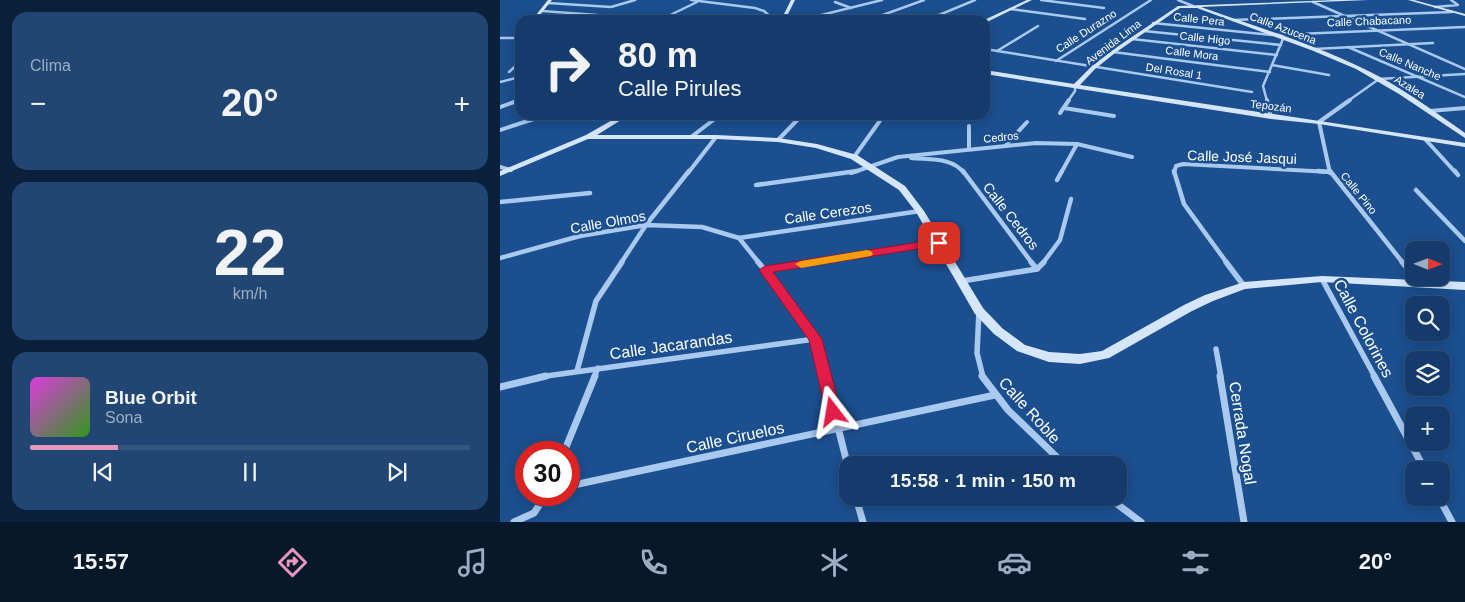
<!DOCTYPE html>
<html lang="es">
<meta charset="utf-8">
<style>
:root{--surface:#143b6b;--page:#214673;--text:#f1f3f6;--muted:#9dadc1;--line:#33557e;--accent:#e797bd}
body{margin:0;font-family:Helvetica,sans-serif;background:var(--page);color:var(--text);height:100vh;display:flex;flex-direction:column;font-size:19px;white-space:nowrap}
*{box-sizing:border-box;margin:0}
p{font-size:16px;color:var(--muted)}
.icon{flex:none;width:28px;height:28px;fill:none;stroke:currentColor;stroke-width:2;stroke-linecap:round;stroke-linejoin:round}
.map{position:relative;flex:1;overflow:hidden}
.details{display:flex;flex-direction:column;gap:12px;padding:12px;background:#0b203b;width:500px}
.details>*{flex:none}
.guide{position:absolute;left:15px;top:15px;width:475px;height:105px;border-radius:15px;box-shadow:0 2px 12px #0003,0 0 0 1px var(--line);background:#143b6b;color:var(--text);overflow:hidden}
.needle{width:32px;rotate:91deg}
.buttons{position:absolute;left:905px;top:241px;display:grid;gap:10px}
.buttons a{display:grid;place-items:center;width:45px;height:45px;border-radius:10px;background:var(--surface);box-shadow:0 2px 12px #0003,0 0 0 1px var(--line);font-size:25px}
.speed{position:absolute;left:15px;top:441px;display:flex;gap:10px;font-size:25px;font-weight:700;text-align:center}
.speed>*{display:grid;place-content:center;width:65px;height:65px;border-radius:50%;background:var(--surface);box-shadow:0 2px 12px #0003,0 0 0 1px var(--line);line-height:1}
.speed .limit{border:8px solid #d22;background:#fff;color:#111}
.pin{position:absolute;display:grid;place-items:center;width:42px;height:42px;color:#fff;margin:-21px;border-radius:10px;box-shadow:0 2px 8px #0006}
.me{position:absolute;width:55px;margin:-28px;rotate:346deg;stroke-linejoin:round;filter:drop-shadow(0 0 4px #0008)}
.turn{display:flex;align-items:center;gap:18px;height:105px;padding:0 20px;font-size:22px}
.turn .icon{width:65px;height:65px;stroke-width:2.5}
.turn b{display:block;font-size:35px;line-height:42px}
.big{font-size:38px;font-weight:800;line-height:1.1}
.details .widget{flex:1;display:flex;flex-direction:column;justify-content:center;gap:8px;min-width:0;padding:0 18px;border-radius:15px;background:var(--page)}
.details .dial{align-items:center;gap:0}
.dial b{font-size:65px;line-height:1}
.song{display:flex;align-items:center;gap:15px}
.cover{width:60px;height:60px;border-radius:8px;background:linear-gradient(135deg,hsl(300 70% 55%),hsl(110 70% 35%))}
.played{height:5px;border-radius:2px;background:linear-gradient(90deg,var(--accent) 20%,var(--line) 20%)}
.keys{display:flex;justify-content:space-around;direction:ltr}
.heat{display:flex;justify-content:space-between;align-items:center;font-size:28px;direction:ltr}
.trip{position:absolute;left:339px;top:456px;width:288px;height:50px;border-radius:15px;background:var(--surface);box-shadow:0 2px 12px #0003,0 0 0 1px var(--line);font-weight:800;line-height:50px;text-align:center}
.tab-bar{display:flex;height:80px;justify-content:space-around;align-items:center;background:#08182b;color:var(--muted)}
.tab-bar .icon{width:35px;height:35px}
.tab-bar .selected{color:var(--accent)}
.tab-bar b{font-size:22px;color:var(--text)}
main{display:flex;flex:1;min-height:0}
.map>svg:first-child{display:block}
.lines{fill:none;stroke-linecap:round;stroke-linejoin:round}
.street-far4{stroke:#a9c9ee;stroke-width:2.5}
.street-far3{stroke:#a9c9ee;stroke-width:4}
.street-far2{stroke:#a9c9ee;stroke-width:4.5}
.street-far1{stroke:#a9c9ee;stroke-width:5.5}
.street{stroke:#a9c9ee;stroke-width:7}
.secondary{fill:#d6e6fa;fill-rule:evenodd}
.route{fill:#e11d48;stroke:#92132f}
.slow{fill:#f59e0b}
.labels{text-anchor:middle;stroke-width:5;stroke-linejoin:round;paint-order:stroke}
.far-street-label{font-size:11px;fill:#fff;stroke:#1b4f8f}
.street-label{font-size:14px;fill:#fff;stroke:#1b4f8f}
.near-street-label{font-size:16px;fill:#fff;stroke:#1b4f8f}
</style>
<main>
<section class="details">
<div class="widget"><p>Clima</p>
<div class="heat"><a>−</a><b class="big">20°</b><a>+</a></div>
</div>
<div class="widget dial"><b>22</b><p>km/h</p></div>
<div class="widget">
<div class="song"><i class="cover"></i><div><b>Blue Orbit</b><p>Sona</p></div></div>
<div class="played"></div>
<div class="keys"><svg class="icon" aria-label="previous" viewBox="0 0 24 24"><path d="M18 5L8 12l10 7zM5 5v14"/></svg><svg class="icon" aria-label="pause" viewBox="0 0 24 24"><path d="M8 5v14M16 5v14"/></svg><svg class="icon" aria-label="next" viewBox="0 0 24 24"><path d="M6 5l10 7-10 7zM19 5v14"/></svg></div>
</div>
</section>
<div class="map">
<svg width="965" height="522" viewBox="0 0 965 522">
<rect width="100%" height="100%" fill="#1b4f8f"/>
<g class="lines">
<g class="street-far4">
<path d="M191 0 255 8 264 11 274 20"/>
<path d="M541 0 604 8"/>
<path d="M678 0 693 6"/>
<path d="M335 2 351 8"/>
<path d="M813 2 965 69"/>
<path d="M48 3 111 7 135 0"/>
<path d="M935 7 958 5 951 0"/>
<path d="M510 9 585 19"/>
<path d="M42 11 97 15"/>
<path d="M317 18 334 20"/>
<path d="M160 20 197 2"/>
<path d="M301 20 382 0"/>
<path d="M369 20 424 0"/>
<path d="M427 20 475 0"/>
<path d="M733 20 952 12"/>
<path d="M653 23 773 35 965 27"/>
<path d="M644 31 781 45"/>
<path d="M0 38H16"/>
<path d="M632 39 777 55"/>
<path d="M848 47 965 97"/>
<path d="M485 49 752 92"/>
<path d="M814 49 933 43"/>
<path d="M497 51 538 26"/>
<path d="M613 52 770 72"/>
<path d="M556 61 651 0"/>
<path d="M772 65 829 75"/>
<path d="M9 72 20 62"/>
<path d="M0 82 20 77"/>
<path d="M16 101 20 100"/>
<path d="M568 101 575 91V87"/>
<path d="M767 101 763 86 783 39"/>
<path d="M848 101 879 79 965 74"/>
</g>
<g class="street-far3">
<path d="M767 100 771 117"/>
<path d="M0 107 20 100"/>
<path d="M564 108 614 116"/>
<path d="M930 111 965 108"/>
<path d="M560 113 569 100"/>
<path d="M469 126V149"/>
<path d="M0 130 46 115"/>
<path d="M191 137 220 115"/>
<path d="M925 139 956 173"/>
<path d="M278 140 302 115"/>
<path d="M506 145 527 122"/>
<path d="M354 157 384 115"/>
<path d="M411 158C430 160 452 157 464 173"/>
<path d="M0 167 11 170"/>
<path d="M188 173 216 137"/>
<path d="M351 173 398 157 536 143 577 144 632 157"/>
<path d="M561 173 577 144"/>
<path d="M674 173 676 166 683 164 830 172"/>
<path d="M830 173 819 122 850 100"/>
</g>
<g class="street-far2">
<path d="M463 171 532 263"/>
<path d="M674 171 684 204 727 263"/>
<path d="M818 171 830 172"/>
<path d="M830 171 903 263"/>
<path d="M955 171 958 175"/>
<path d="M557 180 562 171"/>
<path d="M256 185 357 171"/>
<path d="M916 190 965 241"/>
<path d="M0 202 90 193"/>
<path d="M239 238 420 211"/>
<path d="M0 258 80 236 146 225 202 227 239 238 259 263"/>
<path d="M121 263 146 225 189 171"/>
<path d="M311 263 439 243"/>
<path d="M543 263 560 240 571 199"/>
</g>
<g class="street-far1">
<path d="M258 262 280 288 315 339 325 377"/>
<path d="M531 262 537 269"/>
<path d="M726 262 744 286"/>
<path d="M902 262 914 276"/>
<path d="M265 270 319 262"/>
<path d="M822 279 875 377"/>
<path d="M462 281 537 269 544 262"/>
<path d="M479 311 477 353 483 377"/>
<path d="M716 349 721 377"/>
<path d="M77 371 96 301 122 262"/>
<path d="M39 377 315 339"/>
<path d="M94 377 98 368"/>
</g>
<g class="street">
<path d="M325 376 348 467"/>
<path d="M482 376 508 410 565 465"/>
<path d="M720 376 744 522"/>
<path d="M874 376 925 470"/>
<path d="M0 387 46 376"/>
<path d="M64 452 95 376"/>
<path d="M69 486 495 395"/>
<path d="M356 498 363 522"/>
<path d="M609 498 641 522"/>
<path d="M939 498 952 522"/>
<path d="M14 522 34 513 46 495"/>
</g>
<g class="secondary">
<path d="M48 0H52L36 20H32Z"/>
<path d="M291 0H295L285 20H281Z"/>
<path d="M527 0H532L487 22 484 20Z"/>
<path d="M835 0H868L701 7C762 29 825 47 882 78 911 94 938 114 965 133V138L899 94 856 69 811 50 697 8H680L615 53 595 69 580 85 965 143V147L819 124 771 119 485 74V70L574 84 591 67 611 51 678 6Z"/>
<path d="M908 0H914L965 14V16Z"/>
<path d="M18 33H20V37L18 39H14Z"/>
<path d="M121 115H129L97 135H216L278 138 317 144 357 155 405 186 424 211 483 308 502 328 525 345 549 352 580 354 602 351 684 305 705 295 744 282 822 276 965 282V290L822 282 745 289 713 301 692 311 609 358 580 364 549 362 517 351 494 334 475 314 416 212 399 190 351 159 316 148 278 142 216 139H88L0 176V171L86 135Z"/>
</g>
</g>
<path class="route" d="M439 239 445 243 443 245 273 272 322 339 341 412 338 417 333 419 327 417 309 340 259 270 265 266Z"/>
<path class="slow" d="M367 250 371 251 373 254 371 256 301 268 295 264 301 261Z"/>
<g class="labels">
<g class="far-street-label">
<text transform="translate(699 19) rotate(6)" y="4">Calle Pera</text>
<text transform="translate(869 21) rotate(-2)" y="4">Calle Chabacano</text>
<text transform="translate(783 28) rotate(21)" y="4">Calle Azucena</text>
<text transform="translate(586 31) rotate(-33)" y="4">Calle Durazno</text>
<text transform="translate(705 38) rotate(6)" y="4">Calle Higo</text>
<text transform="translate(613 42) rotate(-37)" y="4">Avenida Lima</text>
<text transform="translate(692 53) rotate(7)" y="4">Calle Mora</text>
<text transform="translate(910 64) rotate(23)" y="4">Calle Nanche</text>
<text transform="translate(674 71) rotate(9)" y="4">Del Rosal 1</text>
<text transform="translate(910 87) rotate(32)" y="4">Azalea</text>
<text transform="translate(771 106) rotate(7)" y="4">Tepozán</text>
<text transform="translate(501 137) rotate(-6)" y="4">Cedros</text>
<text transform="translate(859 193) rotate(51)" y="4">Calle Pino</text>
</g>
<g class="street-label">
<text transform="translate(742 157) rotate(2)" y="5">Calle José Jasqui</text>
<text transform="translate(328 213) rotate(-8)" y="5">Calle Cerezos</text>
<text transform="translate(511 216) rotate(52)" y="5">Calle Cedros</text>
<text transform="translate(108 222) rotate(-10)" y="5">Calle Olmos</text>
</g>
<g class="near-street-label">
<text transform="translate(864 328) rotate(62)" y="6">Calle Colorines</text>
<text transform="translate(171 345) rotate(-8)" y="6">Calle Jacarandas</text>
<text transform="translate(530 410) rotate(48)" y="6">Calle Roble</text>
<text transform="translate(743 433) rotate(81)" y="6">Cerrada Nogal</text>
<text transform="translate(235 437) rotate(-12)" y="6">Calle Ciruelos</text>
</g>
</g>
</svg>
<div class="buttons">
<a><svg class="needle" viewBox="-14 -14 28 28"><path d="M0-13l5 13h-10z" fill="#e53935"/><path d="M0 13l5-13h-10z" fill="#9dadc1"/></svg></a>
<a><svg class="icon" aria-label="search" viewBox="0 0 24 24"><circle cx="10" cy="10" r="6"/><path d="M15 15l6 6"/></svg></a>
<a><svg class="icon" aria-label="layers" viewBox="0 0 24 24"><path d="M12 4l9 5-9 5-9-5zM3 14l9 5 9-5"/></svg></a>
<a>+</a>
<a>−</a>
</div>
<div class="speed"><div class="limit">30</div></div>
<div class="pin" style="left:439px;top:243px;background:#d93025"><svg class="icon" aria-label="arrive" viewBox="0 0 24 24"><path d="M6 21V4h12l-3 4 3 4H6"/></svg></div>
<svg class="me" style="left:333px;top:412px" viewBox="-20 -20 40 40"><path d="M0-17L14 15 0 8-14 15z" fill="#e11d48" stroke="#fff" stroke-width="4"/></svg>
<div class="trip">15:58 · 1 min · 150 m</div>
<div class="guide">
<div class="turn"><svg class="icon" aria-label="right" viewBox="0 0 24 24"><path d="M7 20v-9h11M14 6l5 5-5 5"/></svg><div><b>80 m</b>Calle Pirules</div></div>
</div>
</div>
</main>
<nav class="tab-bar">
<b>15:57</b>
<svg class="icon selected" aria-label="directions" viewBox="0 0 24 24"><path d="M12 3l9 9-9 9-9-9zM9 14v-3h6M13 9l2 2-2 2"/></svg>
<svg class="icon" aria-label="music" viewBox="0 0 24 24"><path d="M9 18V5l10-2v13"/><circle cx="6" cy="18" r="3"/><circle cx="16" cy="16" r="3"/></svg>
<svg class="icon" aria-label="phone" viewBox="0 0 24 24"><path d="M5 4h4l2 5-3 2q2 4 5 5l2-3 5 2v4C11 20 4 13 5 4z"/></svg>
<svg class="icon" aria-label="climate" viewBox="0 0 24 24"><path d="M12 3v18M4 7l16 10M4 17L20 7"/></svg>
<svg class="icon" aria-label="car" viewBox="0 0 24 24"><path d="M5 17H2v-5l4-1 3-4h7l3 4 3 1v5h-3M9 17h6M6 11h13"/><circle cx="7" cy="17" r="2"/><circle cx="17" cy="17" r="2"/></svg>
<svg class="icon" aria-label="filters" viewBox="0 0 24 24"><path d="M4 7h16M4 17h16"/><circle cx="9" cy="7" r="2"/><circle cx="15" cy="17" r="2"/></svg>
<b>20°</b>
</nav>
